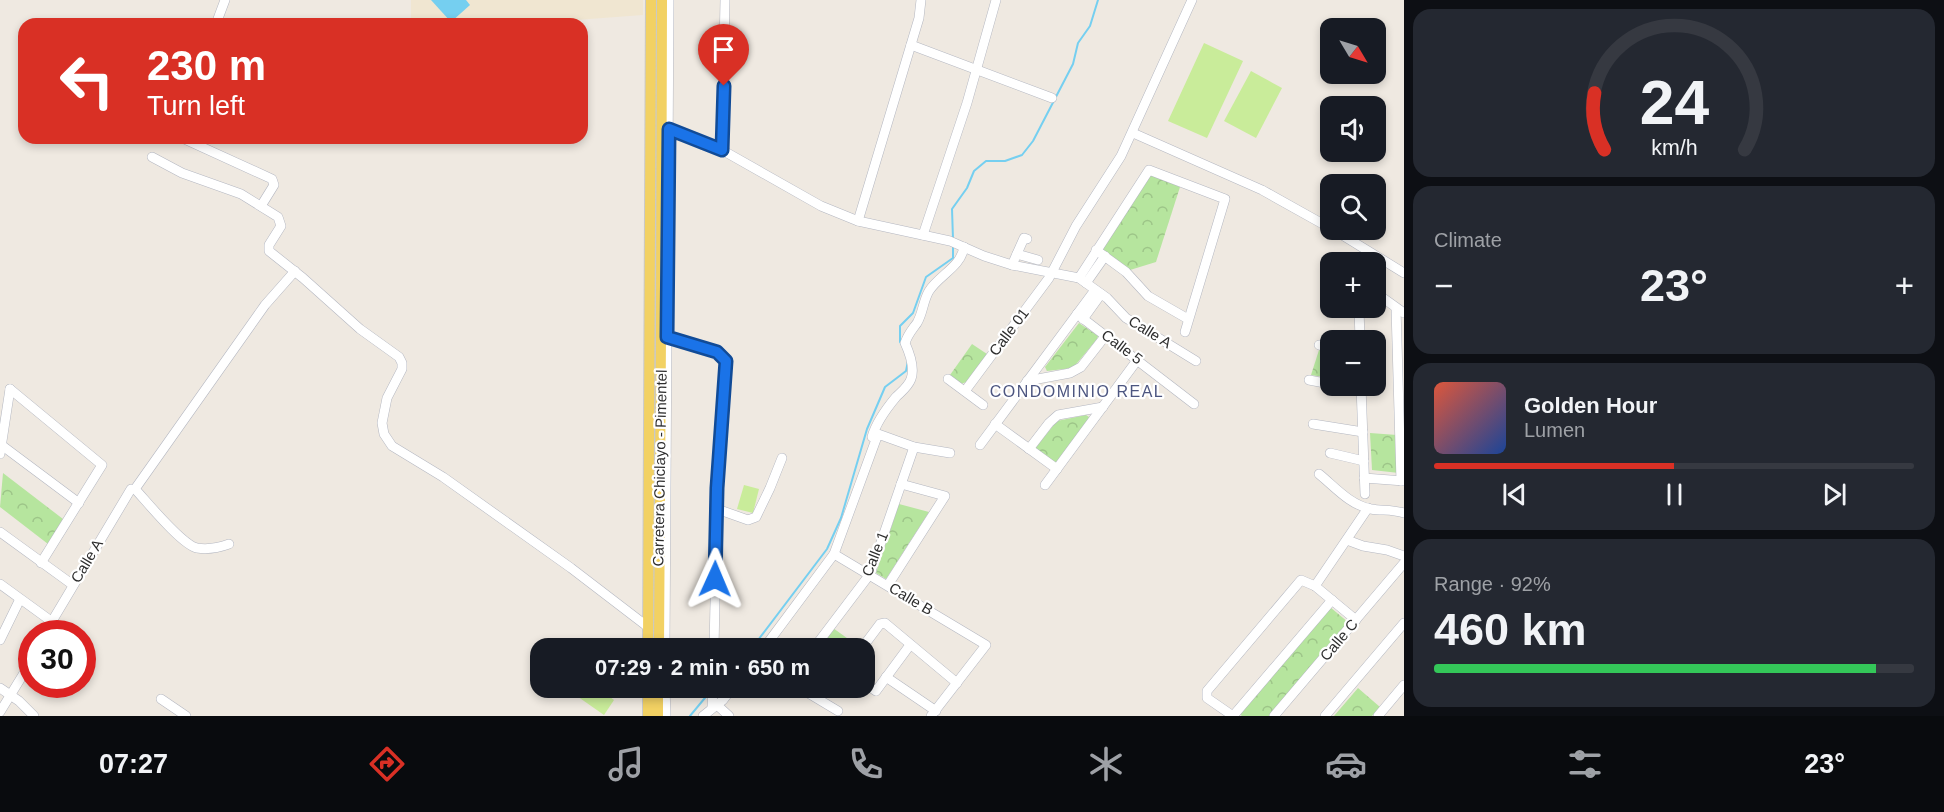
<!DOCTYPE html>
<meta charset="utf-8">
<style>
:root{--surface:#171b24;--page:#242831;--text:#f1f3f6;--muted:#9ea1a6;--line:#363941;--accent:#d93025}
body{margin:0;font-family:Helvetica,sans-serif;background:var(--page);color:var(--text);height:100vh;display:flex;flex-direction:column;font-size:22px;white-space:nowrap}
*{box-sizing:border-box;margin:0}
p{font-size:20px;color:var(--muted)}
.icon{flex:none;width:33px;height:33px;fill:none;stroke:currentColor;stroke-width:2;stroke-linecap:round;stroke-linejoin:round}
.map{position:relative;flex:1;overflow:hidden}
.drawer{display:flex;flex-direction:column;gap:9px;padding:9px;background:#0d0f14;width:540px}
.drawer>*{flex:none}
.hud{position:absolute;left:18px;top:18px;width:570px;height:126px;border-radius:18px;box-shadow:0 3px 9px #0003;background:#d93025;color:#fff;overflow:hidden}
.needle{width:39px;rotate:128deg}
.fabs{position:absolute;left:1320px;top:18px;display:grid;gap:12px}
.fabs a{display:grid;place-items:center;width:66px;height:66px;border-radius:12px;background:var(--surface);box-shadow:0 3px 9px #0003;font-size:30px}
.speed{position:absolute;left:18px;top:620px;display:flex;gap:12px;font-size:30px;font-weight:700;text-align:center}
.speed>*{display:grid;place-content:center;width:78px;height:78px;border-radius:50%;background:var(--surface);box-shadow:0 3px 9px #0003;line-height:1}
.speed .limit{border:9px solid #d22;background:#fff;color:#111}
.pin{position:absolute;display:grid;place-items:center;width:51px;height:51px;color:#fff;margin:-62px -26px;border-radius:50% 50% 50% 0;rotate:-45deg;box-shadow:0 0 6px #0007}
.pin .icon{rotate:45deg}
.me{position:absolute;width:66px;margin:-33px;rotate:1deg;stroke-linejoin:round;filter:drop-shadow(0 0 4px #0008)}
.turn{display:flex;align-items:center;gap:21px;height:126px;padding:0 30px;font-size:27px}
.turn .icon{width:78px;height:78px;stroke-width:2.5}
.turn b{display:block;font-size:42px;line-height:51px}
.big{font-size:45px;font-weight:800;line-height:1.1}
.drawer .widget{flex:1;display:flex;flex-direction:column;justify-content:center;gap:9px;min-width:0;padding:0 21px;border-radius:18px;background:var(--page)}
.drawer .dial{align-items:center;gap:0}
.dial svg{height:156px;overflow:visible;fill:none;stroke:var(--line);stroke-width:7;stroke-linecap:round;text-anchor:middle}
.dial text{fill:var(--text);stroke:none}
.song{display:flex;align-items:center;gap:18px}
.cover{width:72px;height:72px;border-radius:9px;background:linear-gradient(135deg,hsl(10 70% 55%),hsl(220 70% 35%))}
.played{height:6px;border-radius:3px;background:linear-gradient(90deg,var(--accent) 50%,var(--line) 50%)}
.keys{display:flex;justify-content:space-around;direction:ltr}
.heat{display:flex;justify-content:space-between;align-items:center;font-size:33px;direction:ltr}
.charge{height:9px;border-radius:4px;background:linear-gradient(90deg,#34c759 92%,var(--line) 0)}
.trip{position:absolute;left:530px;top:638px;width:345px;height:60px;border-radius:18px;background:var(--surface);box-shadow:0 3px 9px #0003;font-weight:800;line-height:60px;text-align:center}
.tabs{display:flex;height:96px;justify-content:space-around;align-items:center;background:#090b0e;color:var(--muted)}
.tabs .icon{width:42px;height:42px}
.tabs .selected{color:var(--accent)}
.tabs b{font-size:27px;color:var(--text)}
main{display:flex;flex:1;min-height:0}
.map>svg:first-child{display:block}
.education{fill:#f0e6d1}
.park{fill:url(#park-crowns)}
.pitch{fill:#c9ec9a}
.water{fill:#75cff0}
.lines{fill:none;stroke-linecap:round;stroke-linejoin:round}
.stream{stroke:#75cff0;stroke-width:2}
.minor-casing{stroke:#b4b7c1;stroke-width:10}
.major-casing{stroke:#c9c9c9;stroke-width:12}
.minor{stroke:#fff;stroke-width:9}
.major{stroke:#f2d163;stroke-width:10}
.route-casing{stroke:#114b97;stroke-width:15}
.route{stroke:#1a73e8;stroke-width:10}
.labels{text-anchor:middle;stroke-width:4.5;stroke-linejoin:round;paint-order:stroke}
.street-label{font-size:15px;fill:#2e2e2e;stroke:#fff}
.neighbourhood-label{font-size:16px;letter-spacing:1.5px;fill:#4d5680;stroke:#fff}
</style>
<main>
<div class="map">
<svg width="1404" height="716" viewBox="0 0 1404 716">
<defs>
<pattern id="park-crowns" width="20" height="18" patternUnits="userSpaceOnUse" patternTransform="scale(1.5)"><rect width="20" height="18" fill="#b6e59e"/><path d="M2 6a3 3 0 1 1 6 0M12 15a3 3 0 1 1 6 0" fill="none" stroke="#9dc588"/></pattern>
</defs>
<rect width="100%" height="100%" fill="#efe9e1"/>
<path class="education" d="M411 0H643V15L522 24H411Z"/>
<g class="park">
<path d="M1149 174 1180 187 1156 262 1130 270 1103 250 1102 246Z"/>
<path d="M1079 323 1098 336 1097 339 1073 368 1047 371 1045 367Z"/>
<path d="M972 344 987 354 966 382 961 384 950 375Z"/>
<path d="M1319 350 1330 352V378L1311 375Z"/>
<path d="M1086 415 1089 417 1088 420 1056 463 1036 450V447L1057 421Z"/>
<path d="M1370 433 1397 435 1399 473 1372 470Z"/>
<path d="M3 473 63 519 48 544 0 507Z"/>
<path d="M899 504 929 512 886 579 876 573Z"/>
<path d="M1330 607 1349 623 1271 716H1242L1239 714Z"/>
<path d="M833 628 858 646 856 648H819Z"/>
<path d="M1358 688 1380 707 1372 716H1334Z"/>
</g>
<g class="pitch">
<path d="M1204 43 1243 61 1207 138 1168 121Z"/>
<path d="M1251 71 1282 88 1256 138 1224 121Z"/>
<path d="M744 485 759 489 753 513 737 509Z"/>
<path d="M564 687H597L614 700 604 715Z"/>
</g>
<path class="water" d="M431 0H466L470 5 451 22Z"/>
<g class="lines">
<g class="stream">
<path d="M953 239 952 209 967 188 974 171 986 161H1005L1022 155 1033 141 1073 64 1078 43 1090 26 1098 0"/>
<path d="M902 345 900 342V326L913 313 926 277 953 258V244"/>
<path d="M752 648 827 549 841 518 867 429 885 387 906 371 908 361"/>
<path d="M717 691H720L723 687"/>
<path d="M690 716 709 693"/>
</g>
<g class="minor-casing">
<g id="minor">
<path d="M216 24 225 0"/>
<path d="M911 45 1052 98"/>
<path d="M664 128 722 150 821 206 858 221 950 241 984 256 1012 265 1079 278 1107 298 1126 318 1196 361"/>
<path d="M1133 133 1262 190 1330 228"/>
<path d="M182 138 272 179 274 185 261 206"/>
<path d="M722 150 725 0"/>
<path d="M152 157 182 173 241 194 278 217 281 226 269 245V251L303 278 360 329 399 357 402 363V369L387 398 382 423 384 434 392 446 443 477 571 568 648 627"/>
<path d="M858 221 919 18 921 0"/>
<path d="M1334 230 1404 273"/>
<path d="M923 235 967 103 996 0"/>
<path d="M1096 250 1126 272 1148 296 1188 319"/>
<path d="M1017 254 1038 260"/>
<path d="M1012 265 1024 238 1027 239"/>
<path d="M1079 278 1149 170 1225 199 1185 332"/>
<path d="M1086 283 1105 256"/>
<path d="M1376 293 1404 313"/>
<path d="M1359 308 1360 340"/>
<path d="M1396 308 1401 481"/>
<path d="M1332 309 1359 310"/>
<path d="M1077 314 1194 404"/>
<path d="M1083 319 1101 294"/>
<path d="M662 335 717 352 726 361 717 509 714 648"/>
<path d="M1319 345 1330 347"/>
<path d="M948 379 983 405"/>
<path d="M1309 380 1330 384"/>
<path d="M1027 381 1070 373 1081 367 1106 335"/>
<path d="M1338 386 1361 390"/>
<path d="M1361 386 1365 494"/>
<path d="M10 389 102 465 41 563"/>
<path d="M965 391 1049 278 1076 226 1121 156 1192 0"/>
<path d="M995 424 1057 469"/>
<path d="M1313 424 1363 432"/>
<path d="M872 437C876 423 886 409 896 397 901 392 908 387 911 379 915 368 910 354 905 343 908 334 912 330 917 323 923 313 923 301 929 291 939 275 961 267 964 247"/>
<path d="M0 444 79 503"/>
<path d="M980 445 1095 290"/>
<path d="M1029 449 1049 423 1058 415 1103 407"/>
<path d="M1330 453 1364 461"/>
<path d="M0 454 10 389"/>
<path d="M1319 474C1335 487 1350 505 1371 509 1382 511 1391 509 1404 513"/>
<path d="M1364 478 1404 481"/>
<path d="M1045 485 1138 359"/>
<path d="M717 509 748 520 756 517 770 488 782 458"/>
<path d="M0 532 73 585"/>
<path d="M1347 540 1363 546 1387 550 1404 556"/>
<path d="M229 544C218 548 209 550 197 548 182 545 147 502 135 489L265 305 295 271"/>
<path d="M834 554 986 645 931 716"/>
<path d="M0 584 51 621"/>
<path d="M888 585 945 496 901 484"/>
<path d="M1315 586 1368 508"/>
<path d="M45 633 131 489"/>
<path d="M0 640 20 599"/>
<path d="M665 648 669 0"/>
<path d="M764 648 834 554 878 434 914 447 950 453"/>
<path d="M814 648 870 574 914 447"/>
<path d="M862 648 880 624 885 623 957 683"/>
<path d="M886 677 936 711"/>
<path d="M864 683 876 691 910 645"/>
<path d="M665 687 666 716"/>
<path d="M798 687 838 711"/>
<path d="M0 688 19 701 34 716"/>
<path d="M161 699 186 716"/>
<path d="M717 705 729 716"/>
<path d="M712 708 713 687"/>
<path d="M0 712 32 660"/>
<path d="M703 716 723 700 733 687"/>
<path d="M1233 716 1207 698V691L1301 580 1315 586 1356 620"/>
<path d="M1233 716 1332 600"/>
<path d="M1274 716 1404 563"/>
<path d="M1325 716 1404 623"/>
<path d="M1378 716 1404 685"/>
</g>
</g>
<g class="major-casing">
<g id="major">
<path d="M648 648 651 0"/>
<path d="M659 648 661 335 662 0"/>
<path d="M648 716V687"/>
<path d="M658 716V687"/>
</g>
</g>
<use href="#minor" class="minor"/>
<use href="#major" class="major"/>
</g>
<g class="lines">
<g class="route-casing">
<path id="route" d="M715 579 717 488 726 361 717 352 667 337 669 129 722 150 724 86"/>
</g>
<use href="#route" class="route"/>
</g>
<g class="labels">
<g class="street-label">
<text transform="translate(1009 332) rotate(-53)" y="5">Calle 01</text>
<text transform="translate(1150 332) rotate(32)" y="5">Calle A</text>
<text transform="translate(1122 347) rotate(37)" y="5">Calle 5</text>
<text transform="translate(660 468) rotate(-89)" y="5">Carretera Chiclayo - Pimentel</text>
<text transform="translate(875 554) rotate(-68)" y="5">Calle 1</text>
<text transform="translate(87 561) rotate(-59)" y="5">Calle A</text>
<text transform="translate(911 599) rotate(31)" y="5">Calle B</text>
<text transform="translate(1339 640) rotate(-50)" y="5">Calle C</text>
</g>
<g class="neighbourhood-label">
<text x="1077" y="397">CONDOMINIO REAL</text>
</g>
</g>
</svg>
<div class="fabs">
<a><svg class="needle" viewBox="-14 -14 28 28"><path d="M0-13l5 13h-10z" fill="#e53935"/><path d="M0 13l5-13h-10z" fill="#9ea1a6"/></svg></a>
<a><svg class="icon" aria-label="sound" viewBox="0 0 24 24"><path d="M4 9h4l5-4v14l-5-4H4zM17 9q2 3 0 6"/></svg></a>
<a><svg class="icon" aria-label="search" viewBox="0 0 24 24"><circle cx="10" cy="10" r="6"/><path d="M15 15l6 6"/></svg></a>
<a>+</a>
<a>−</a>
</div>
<div class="speed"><div class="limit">30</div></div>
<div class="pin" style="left:724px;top:86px;background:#d93025"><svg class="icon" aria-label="arrive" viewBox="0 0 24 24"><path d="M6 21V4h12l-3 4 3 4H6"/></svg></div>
<svg class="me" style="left:715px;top:579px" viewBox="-20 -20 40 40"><path d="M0-17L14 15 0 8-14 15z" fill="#1a73e8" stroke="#fff" stroke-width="4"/></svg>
<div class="trip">07:29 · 2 min · 650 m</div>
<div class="hud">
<div class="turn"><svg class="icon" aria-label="left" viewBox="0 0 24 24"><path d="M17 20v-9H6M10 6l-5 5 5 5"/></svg><div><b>230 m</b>Turn left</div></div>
</div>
</div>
<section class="drawer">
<div class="widget dial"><svg viewBox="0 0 100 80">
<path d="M14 69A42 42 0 1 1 86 69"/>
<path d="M14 69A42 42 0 0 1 9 40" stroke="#d93025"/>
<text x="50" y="56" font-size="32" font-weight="700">24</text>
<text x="50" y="72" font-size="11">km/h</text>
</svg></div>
<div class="widget"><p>Climate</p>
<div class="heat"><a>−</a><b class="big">23°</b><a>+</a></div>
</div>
<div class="widget">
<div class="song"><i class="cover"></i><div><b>Golden Hour</b><p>Lumen</p></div></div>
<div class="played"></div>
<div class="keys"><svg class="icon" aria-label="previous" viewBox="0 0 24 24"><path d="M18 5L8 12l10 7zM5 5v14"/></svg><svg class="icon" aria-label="pause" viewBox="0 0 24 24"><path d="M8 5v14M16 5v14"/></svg><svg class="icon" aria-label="next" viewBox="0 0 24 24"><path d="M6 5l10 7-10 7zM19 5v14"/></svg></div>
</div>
<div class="widget"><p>Range · 92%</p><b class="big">460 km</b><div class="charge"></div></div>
</section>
</main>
<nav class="tabs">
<b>07:27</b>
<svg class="icon selected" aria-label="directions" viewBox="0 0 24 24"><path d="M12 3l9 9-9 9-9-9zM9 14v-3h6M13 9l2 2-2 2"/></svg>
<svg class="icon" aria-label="music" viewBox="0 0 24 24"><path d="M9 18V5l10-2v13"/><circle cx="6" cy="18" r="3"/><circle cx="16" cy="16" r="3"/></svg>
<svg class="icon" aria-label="phone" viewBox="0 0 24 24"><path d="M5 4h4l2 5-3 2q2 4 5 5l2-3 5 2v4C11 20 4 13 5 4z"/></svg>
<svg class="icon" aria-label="climate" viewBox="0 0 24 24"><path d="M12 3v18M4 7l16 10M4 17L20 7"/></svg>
<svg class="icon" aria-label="car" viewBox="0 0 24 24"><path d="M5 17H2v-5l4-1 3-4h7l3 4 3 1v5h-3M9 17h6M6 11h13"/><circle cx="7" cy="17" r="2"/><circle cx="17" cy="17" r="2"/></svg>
<svg class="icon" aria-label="filters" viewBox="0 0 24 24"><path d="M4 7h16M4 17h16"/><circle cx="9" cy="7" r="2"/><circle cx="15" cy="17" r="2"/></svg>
<b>23°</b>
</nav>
